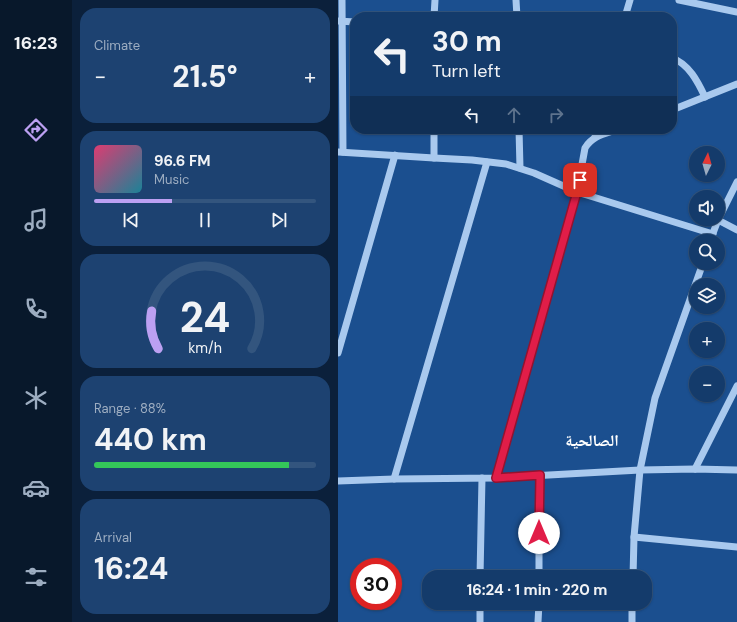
<!DOCTYPE html>
<meta charset="utf-8">
<style>
:root{--surface:#143b6b;--page:#1d4271;--text:#f1f3f6;--muted:#9dadc1;--line:#33557e;--accent:#bca0f2}
body{margin:0;font-family:"DM Sans","Noto Naskh Arabic",sans-serif;background:var(--page);color:var(--text);height:100vh;display:flex;flex-direction:column;font-size:15px;white-space:nowrap}
*{box-sizing:border-box;margin:0}
p{font-size:13px;color:var(--muted)}
.icon{flex:none;width:22px;height:22px;fill:none;stroke:currentColor;stroke-width:2;stroke-linecap:round;stroke-linejoin:round}
.map{position:relative;flex:1;overflow:hidden}
.sheet{display:flex;flex-direction:column;gap:8px;padding:8px;background:#0b203b;width:266px}
.sheet>*{flex:none}
.top-card{position:absolute;left:12px;top:12px;width:327px;height:122px;border-radius:16px;box-shadow:0 1px 3px #0004,0 0 0 1px var(--line);background:#143b6b;color:var(--text);overflow:hidden}
.needle{width:26px;rotate:5deg}
.buttons{position:absolute;left:351px;top:146px;display:grid;gap:8px}
.buttons a{display:grid;place-items:center;width:36px;height:36px;border-radius:50%;background:var(--surface);box-shadow:0 1px 3px #0004,0 0 0 1px var(--line);font-size:20px}
.speed{position:absolute;left:12px;top:558px;display:flex;gap:8px;font-size:20px;font-weight:700;text-align:center}
.speed>*{display:grid;place-content:center;width:52px;height:52px;border-radius:50%;background:var(--surface);box-shadow:0 1px 3px #0004,0 0 0 1px var(--line);line-height:1}
.speed .limit{border:6px solid #d22;background:#fff;color:#111}
.pin{position:absolute;display:grid;place-items:center;width:34px;height:34px;color:#fff;margin:-17px;border-radius:8px;box-shadow:0 2px 6px #0006}
.me{position:absolute;width:44px;margin:-22px;rotate:0deg;stroke-linejoin:round;filter:drop-shadow(0 0 3px #0008)}
.turn{display:flex;align-items:center;gap:14px;height:84px;padding:0 16px;font-size:18px}
.turn .icon{width:52px;height:52px;stroke-width:2.5}
.turn b{display:block;font-size:28px;line-height:34px}
.lanes{display:flex;align-items:center;height:38px;padding:0 16px;background:#0003;justify-content:center;gap:20px;direction:ltr}
.lanes .off{opacity:.35}
.big{font-size:30px;font-weight:700;line-height:1.1}
.sheet .widget{flex:1;display:flex;flex-direction:column;justify-content:center;gap:6px;min-width:0;padding:0 14px;border-radius:16px;background:var(--page)}
.sheet .dial{align-items:center;gap:0}
.dial svg{height:104px;overflow:visible;fill:none;stroke:var(--line);stroke-width:7;stroke-linecap:round;text-anchor:middle}
.dial text{fill:var(--text);stroke:none}
.song{display:flex;align-items:center;gap:12px}
.cover{width:48px;height:48px;border-radius:6px;background:linear-gradient(135deg,hsl(340 70% 55%),hsl(190 70% 35%))}
.played{height:4px;border-radius:2px;background:linear-gradient(90deg,var(--accent) 35%,var(--line) 35%)}
.keys{display:flex;justify-content:space-around;direction:ltr}
.heat{display:flex;justify-content:space-between;align-items:center;font-size:22px;direction:ltr}
.charge{height:6px;border-radius:3px;background:linear-gradient(90deg,#34c759 88%,var(--line) 0)}
.trip{position:absolute;left:84px;top:570px;width:230px;height:40px;border-radius:16px;background:var(--surface);box-shadow:0 1px 3px #0004,0 0 0 1px var(--line);font-weight:700;line-height:40px;text-align:center}
main{display:flex;flex:1;min-height:0}
.tab-bar{display:flex;flex-direction:column;width:72px;justify-content:space-around;align-items:center;background:#08182b;color:var(--muted)}
.tab-bar .icon{width:28px;height:28px}
.tab-bar .on{color:var(--accent)}
.tab-bar b{font-size:18px;color:var(--text)}
.map>svg:first-child{display:block}
.lines{fill:none;stroke-linecap:round;stroke-linejoin:round}
.minor{stroke:#a9c9ee;stroke-width:7}
.route-casing{stroke:#92132f;stroke-width:10}
.route{stroke:#e11d48;stroke-width:7}
.labels{text-anchor:middle;stroke-width:4;stroke-linejoin:round;paint-order:stroke}
.district-label{font-size:16px;font-weight:bold;fill:#fff;stroke:#1b4f8f}
</style>
<main>
<nav class="tab-bar">
<b>16:23</b>
<svg class="icon on" aria-label="directions" viewBox="0 0 24 24"><path d="M12 3l9 9-9 9-9-9zM9 14v-3h6M13 9l2 2-2 2"/></svg>
<svg class="icon" aria-label="music" viewBox="0 0 24 24"><path d="M9 18V5l10-2v13"/><circle cx="6" cy="18" r="3"/><circle cx="16" cy="16" r="3"/></svg>
<svg class="icon" aria-label="phone" viewBox="0 0 24 24"><path d="M5 4h4l2 5-3 2q2 4 5 5l2-3 5 2v4C11 20 4 13 5 4z"/></svg>
<svg class="icon" aria-label="climate" viewBox="0 0 24 24"><path d="M12 3v18M4 7l16 10M4 17L20 7"/></svg>
<svg class="icon" aria-label="car" viewBox="0 0 24 24"><path d="M5 17H2v-5l4-1 3-4h7l3 4 3 1v5h-3M9 17h6M6 11h13"/><circle cx="7" cy="17" r="2"/><circle cx="17" cy="17" r="2"/></svg>
<svg class="icon" aria-label="filters" viewBox="0 0 24 24"><path d="M4 7h16M4 17h16"/><circle cx="9" cy="7" r="2"/><circle cx="15" cy="17" r="2"/></svg>
</nav>
<section class="sheet">
<div class="widget"><p>Climate</p>
<div class="heat"><a>−</a><b class="big">21.5°</b><a>+</a></div>
</div>
<div class="widget">
<div class="song"><i class="cover"></i><div><b>96.6 FM</b><p>Music</p></div></div>
<div class="played"></div>
<div class="keys"><svg class="icon" aria-label="previous" viewBox="0 0 24 24"><path d="M18 5L8 12l10 7zM5 5v14"/></svg><svg class="icon" aria-label="pause" viewBox="0 0 24 24"><path d="M8 5v14M16 5v14"/></svg><svg class="icon" aria-label="next" viewBox="0 0 24 24"><path d="M6 5l10 7-10 7zM19 5v14"/></svg></div>
</div>
<div class="widget dial"><svg viewBox="0 0 100 80">
<path d="M14 69A42 42 0 1 1 86 69"/>
<path d="M14 69A42 42 0 0 1 9 40" stroke="#bca0f2"/>
<text x="50" y="56" font-size="32" font-weight="700">24</text>
<text x="50" y="72" font-size="11">km/h</text>
</svg></div>
<div class="widget"><p>Range · 88%</p><b class="big">440 km</b><div class="charge"></div></div>
<div class="widget"><p>Arrival</p><b class="big">16:24</b></div>
</section>
<div class="map">
<svg width="399" height="622" viewBox="0 0 399 622">
<rect width="100%" height="100%" fill="#1b4f8f"/>
<g class="lines">
<g class="minor">
<path d="M4 0 5 152"/>
<path d="M178 0 179 17"/>
<path d="M341 0 399 12"/>
<path d="M96 17 97 0"/>
<path d="M287 17 292 0"/>
<path d="M0 21 17 22"/>
<path d="M334 58C351 64 360 82 367 97"/>
<path d="M334 110 399 84"/>
<path d="M96 129V158"/>
<path d="M181 129 182 168"/>
<path d="M257 137 259 129"/>
<path d="M0 152 96 158 134 160 168 164 196 173 239 192 375 234"/>
<path d="M380 220 399 230"/>
<path d="M372 241 380 220 399 182"/>
<path d="M0 353 57 155"/>
<path d="M357 469 399 386"/>
<path d="M158 478 239 192 247 148C255 135 267 134 281 129"/>
<path d="M56 479 149 162"/>
<path d="M0 481 56 479 158 478 302 470 357 469 399 470"/>
<path d="M296 537 399 547"/>
<path d="M142 577 144 478"/>
<path d="M201 577V475"/>
<path d="M295 577 296 537 302 470 317 398 365 263"/>
<path d="M142 622V603"/>
<path d="M200 622 201 603"/>
<path d="M294 622V603"/>
</g>
</g>
<g class="lines">
<g class="route-casing">
<path id="route" d="M201 533 202 475 158 478 239 192 242 180"/>
</g>
<use href="#route" class="route"/>
</g>
<g class="labels">
<g class="district-label">
<text x="254" y="446">الصالحية</text>
</g>
</g>
</svg>
<div class="buttons">
<a><svg class="needle" viewBox="-14 -14 28 28"><path d="M0-13l5 13h-10z" fill="#e53935"/><path d="M0 13l5-13h-10z" fill="#9dadc1"/></svg></a>
<a><svg class="icon" aria-label="sound" viewBox="0 0 24 24"><path d="M4 9h4l5-4v14l-5-4H4zM17 9q2 3 0 6"/></svg></a>
<a><svg class="icon" aria-label="search" viewBox="0 0 24 24"><circle cx="10" cy="10" r="6"/><path d="M15 15l6 6"/></svg></a>
<a><svg class="icon" aria-label="layers" viewBox="0 0 24 24"><path d="M12 4l9 5-9 5-9-5zM3 14l9 5 9-5"/></svg></a>
<a>+</a>
<a>−</a>
</div>
<div class="speed"><div class="limit">30</div></div>
<div class="pin" style="left:242px;top:180px;background:#d93025"><svg class="icon" aria-label="arrive" viewBox="0 0 24 24"><path d="M6 21V4h12l-3 4 3 4H6"/></svg></div>
<svg class="me" style="left:201px;top:533px" viewBox="-20 -20 40 40"><circle r="19" fill="#fff"/><path d="M0-13L10 11 0 6-10 11z" fill="#e11d48"/></svg>
<div class="trip">16:24 · 1 min · 220 m</div>
<div class="top-card">
<div class="turn"><svg class="icon" aria-label="left" viewBox="0 0 24 24"><path d="M17 20v-9H6M10 6l-5 5 5 5"/></svg><div><b>30 m</b>Turn left</div></div>
<div class="lanes"><svg class="icon" aria-label="left" viewBox="0 0 24 24"><path d="M17 20v-9H6M10 6l-5 5 5 5"/></svg><svg class="icon off" aria-label="ahead" viewBox="0 0 24 24"><path d="M12 20V5M6 11l6-6 6 6"/></svg><svg class="icon off" aria-label="right" viewBox="0 0 24 24"><path d="M7 20v-9h11M14 6l5 5-5 5"/></svg></div>
</div>
</div>
</main>
